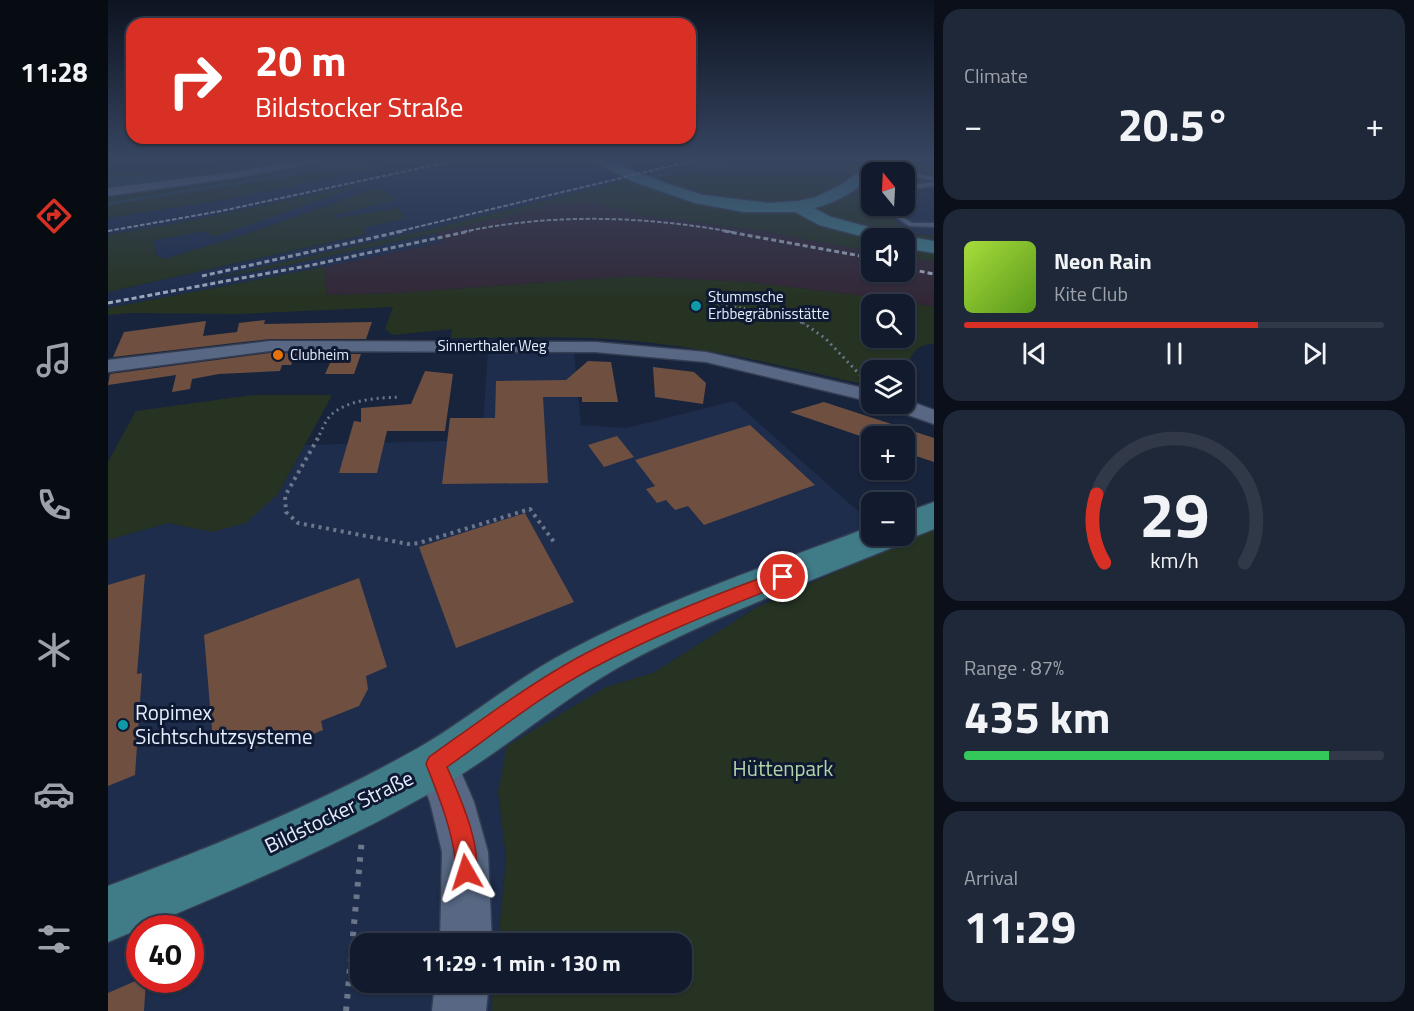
<!DOCTYPE html>
<meta charset="utf-8">
<style>
:root{--surface:#121b2d;--page:#1f2839;--text:#f1f3f6;--muted:#9ca1aa;--line:#313949;--accent:#d93025}
body{margin:0;font-family:"Titillium Web",sans-serif;background:var(--page);color:var(--text);height:100vh;display:flex;flex-direction:column;font-size:22px;white-space:nowrap}
*{box-sizing:border-box;margin:0}
p{font-size:20px;color:var(--muted)}
.icon{flex:none;width:33px;height:33px;fill:none;stroke:currentColor;stroke-width:2;stroke-linecap:round;stroke-linejoin:round}
.map{position:relative;flex:1;overflow:hidden}
.panel{display:flex;flex-direction:column;gap:9px;padding:9px;background:#0a0f19;width:480px}
.panel>*{flex:none}
.guide{position:absolute;left:18px;top:18px;width:570px;height:126px;border-radius:18px;box-shadow:0 2px 4px #0004,0 0 0 2px var(--line);background:#d93025;color:#fff;overflow:hidden}
.needle{width:39px;rotate:342deg}
.controls{position:absolute;left:753px;top:162px;display:grid;gap:12px}
.controls a{display:grid;place-items:center;width:54px;height:54px;border-radius:12px;background:var(--surface);box-shadow:0 2px 4px #0004,0 0 0 2px var(--line);font-size:30px}
.speed{position:absolute;left:18px;top:915px;display:flex;gap:12px;font-size:30px;font-weight:700;text-align:center}
.speed>*{display:grid;place-content:center;width:78px;height:78px;border-radius:50%;background:var(--surface);box-shadow:0 2px 4px #0004,0 0 0 2px var(--line);line-height:1}
.speed .limit{border:9px solid #d22;background:#fff;color:#111}
.pin{position:absolute;display:grid;place-items:center;width:51px;height:51px;color:#fff;margin:-26px;border:3px solid #fff;border-radius:50%;box-shadow:0 2px 6px #0007}
.me{position:absolute;width:66px;margin:-33px;rotate:354deg;stroke-linejoin:round;filter:drop-shadow(0 0 4px #0008)}
.turn{display:flex;align-items:center;gap:21px;height:126px;padding:0 30px;font-size:27px}
.turn .icon{width:78px;height:78px;stroke-width:2.5}
.turn b{display:block;font-size:42px;line-height:51px}
.big{font-size:45px;font-weight:700;line-height:1.1}
.panel .card{flex:1;display:flex;flex-direction:column;justify-content:center;gap:9px;min-width:0;padding:0 21px;border-radius:18px;background:var(--page)}
.panel .dial{align-items:center;gap:0}
.dial svg{height:156px;overflow:visible;fill:none;stroke:var(--line);stroke-width:7;stroke-linecap:round;text-anchor:middle}
.dial text{fill:var(--text);stroke:none}
.song{display:flex;align-items:center;gap:18px}
.cover{width:72px;height:72px;border-radius:9px;background:linear-gradient(135deg,hsl(80 70% 55%),hsl(90 70% 35%))}
.played{height:6px;border-radius:3px;background:linear-gradient(90deg,var(--accent) 70%,var(--line) 70%)}
.keys{display:flex;justify-content:space-around;direction:ltr}
.heat{display:flex;justify-content:space-between;align-items:center;font-size:33px;direction:ltr}
.charge{height:9px;border-radius:4px;background:linear-gradient(90deg,#34c759 87%,var(--line) 0)}
.trip{position:absolute;left:242px;top:933px;width:342px;height:60px;border-radius:18px;background:var(--surface);box-shadow:0 2px 4px #0004,0 0 0 2px var(--line);font-weight:700;line-height:60px;text-align:center}
main{display:flex;flex:1;min-height:0}
.dock{display:flex;flex-direction:column;width:108px;justify-content:space-around;align-items:center;background:#070b12;color:var(--muted)}
.dock .icon{width:42px;height:42px}
.dock .on{color:var(--accent)}
.dock b{font-size:27px;color:var(--text)}
.map>svg:first-child{display:block}
.built{fill:#1e2d4c;fill-rule:evenodd}
.industrial{fill:#322736}
.green{fill:#263322;fill-rule:evenodd}
.water{fill:#23414d}
.lines{fill:none;stroke-linecap:round;stroke-linejoin:round}
.stream{stroke:#23414d;stroke-width:3}
.building{fill:#6f5040}
.service-casing{stroke:#353e52;stroke-width:3}
.minor-casing{stroke:#353e52;stroke-width:3}
.tertiary-casing{stroke:#353e52;stroke-width:3}
.secondary-casing{stroke:#353e52;stroke-width:3}
.path-far3{stroke:#6b768b;stroke-width:2;stroke-dasharray:1.5 3;stroke-linecap:butt}
.path-far2{stroke:#6b768b;stroke-width:3;stroke-dasharray:2 4;stroke-linecap:butt}
.path-far1{stroke:#6b768b;stroke-width:4;stroke-dasharray:3 4.5;stroke-linecap:butt}
.path{stroke:#6b768b;stroke-width:6;stroke-dasharray:4.5 8;stroke-linecap:butt}
.service{fill:#586884;fill-rule:evenodd}
.minor{fill:#586884;fill-rule:evenodd}
.tertiary{fill:#586884;fill-rule:evenodd}
.secondary{fill:#407b88;fill-rule:evenodd}
.rail-far1{stroke:#a0aabe;stroke-width:2;stroke-dasharray:4.5 2;stroke-linecap:butt}
.rail{stroke:#a0aabe;stroke-width:3;stroke-dasharray:5 3;stroke-linecap:butt}
.route{fill:#d93025;stroke:#8d1f18;stroke-width:1.5}
.culture-dot{fill:#0f9aa8;stroke:#0f1a32;stroke-width:2}
.food-dot{fill:#e8710a;stroke:#0f1a32;stroke-width:2}
.labels{text-anchor:middle;stroke-width:6;stroke-linejoin:round;paint-order:stroke}
.far-poi-label{font-size:15px;fill:#e4edfe;stroke:#0f1a32;text-anchor:start}
.far-street-label{font-size:15px;fill:#e4edfe;stroke:#0f1a32}
.near-poi-label{font-size:21px;fill:#e4edfe;stroke:#0f1a32;text-anchor:start}
.near-park-label{font-size:21px;fill:#b2d3a6;stroke:#0f1a32}
.near-street-label{font-size:21px;fill:#e4edfe;stroke:#0f1a32}
</style>
<main>
<nav class="dock">
<b>11:28</b>
<svg class="icon on" aria-label="directions" viewBox="0 0 24 24"><path d="M12 3l9 9-9 9-9-9zM9 14v-3h6M13 9l2 2-2 2"/></svg>
<svg class="icon" aria-label="music" viewBox="0 0 24 24"><path d="M9 18V5l10-2v13"/><circle cx="6" cy="18" r="3"/><circle cx="16" cy="16" r="3"/></svg>
<svg class="icon" aria-label="phone" viewBox="0 0 24 24"><path d="M5 4h4l2 5-3 2q2 4 5 5l2-3 5 2v4C11 20 4 13 5 4z"/></svg>
<svg class="icon" aria-label="climate" viewBox="0 0 24 24"><path d="M12 3v18M4 7l16 10M4 17L20 7"/></svg>
<svg class="icon" aria-label="car" viewBox="0 0 24 24"><path d="M5 17H2v-5l4-1 3-4h7l3 4 3 1v5h-3M9 17h6M6 11h13"/><circle cx="7" cy="17" r="2"/><circle cx="17" cy="17" r="2"/></svg>
<svg class="icon" aria-label="filters" viewBox="0 0 24 24"><path d="M4 7h16M4 17h16"/><circle cx="9" cy="7" r="2"/><circle cx="15" cy="17" r="2"/></svg>
</nav>
<div class="map">
<svg width="826" height="1011" viewBox="0 0 826 1011">
<rect width="100%" height="100%" fill="#18243c"/>
<g class="built">
<path d="M308 160H598L324 229 92 282 176 266 328 233 337 242 253 260 0 308V292L258 235 254 228 297 217 290 208 227 218 226 202 148 231 56 259 48 255 45 240 97 231 250 185 76 222 0 235V218L137 196Z"/>
<path d="M826 181V236L803 234 770 206H796L797 185Z"/>
<path d="M380 352H466L473 425 519 428 626 401 752 513 763 524 764 536H775L785 546 649 607 545 673 498 687 390 792 398 858 390 943 252 944V982L386 983 383 1011H0V540L60 523 104 532 170 494 197 445 374 440ZM32 928H82V980H32Z"/>
</g>
<path class="industrial" d="M465 202 485 203 534 215 653 231 763 251 764 272H796L797 257 826 262V307L790 300 639 282 523 276 290 293 219 295 216 267 337 242 328 233 447 204Z"/>
<g class="green">
<path d="M139 160H155L134 166 183 160H308L137 196 0 218V186L81 175 0 177V171L99 169Z"/>
<path d="M598 160H826V181L797 185 796 172H764L763 191 758 196 763 201 764 206H770L803 234 826 236V262L797 257 796 238H764L763 251 653 231 534 215 485 203 447 204 328 233 176 266 91 281 324 229Z"/>
<path d="M250 185H252L249 187 106 237 97 231 45 240 48 255 56 259 148 231 267 188 276 191 288 200 227 215V218L290 208 298 218 255 228 259 234 0 292V235L76 222Z"/>
<path d="M216 267 219 295 290 293 523 276 639 282 790 300 826 307V344C799 343 800 369 797 388L796 370H764L763 386C694 370 624 353 553 344 484 334 412 338 343 338L344 329 284 335 277 329 285 307 129 314 23 313 0 315V308ZM796 304V338H764V304Z"/>
<path d="M145 395H224L170 494 138 523 104 532 60 523 0 540V462L28 411Z"/>
<path d="M826 529V1011H383L386 983 573 982V944L390 943 398 858 390 792 399 746 498 687 545 673 649 607Z"/>
</g>
<path class="water" d="M80 174 75 177 0 186V177Z"/>
<g class="lines">
<g class="stream">
<path d="M545 177 629 160"/>
<path d="M0 204 267 160"/>
</g>
</g>
<g class="building">
<path d="M157 320 156 324 264 322 258 339H162L5 357 16 332 98 321 95 336 129 332 131 323Z"/>
<path d="M162 353 253 354 246 374H217L223 361H185L183 365H174L172 371 111 374 84 379 82 389 64 392 68 375 0 385 2 374Z"/>
<path d="M480 361 503 362 510 402H474V397H435L440 483 334 484 342 418H387L388 381 458 380Z"/>
<path d="M545 367 586 372 598 383 595 404 547 397Z"/>
<path d="M317 371 345 374 337 431H279L269 473H231L246 421 253 422V408L303 404Z"/>
<path d="M716 402 826 438V462L796 452V436H764V440L682 412Z"/>
<path d="M642 425 707 485 596 525 580 506 567 510 558 500 549 503 538 489 547 486 527 460Z"/>
<path d="M509 436 526 457 496 467 480 445Z"/>
<path d="M417 513 466 602 348 648 311 547Z"/>
<path d="M37 574 29 674 34 673 27 775 0 786V585Z"/>
<path d="M251 578 279 667 258 676 260 689 251 706 213 721 215 730 191 740 190 731 145 749 124 734 105 741 96 635Z"/>
<path d="M32 979 38 980 36 1011H0V993Z"/>
</g>
<g class="lines">
<g class="service-casing">
<g id="service">
<path d="M768 164 826 177V181L766 167Z"/>
<path d="M826 182V186L796 190V186Z"/>
<path d="M764 192V199L761 197Z"/>
<path d="M772 206H778L804 223H826V227L801 226Z"/>
</g>
</g>
<g class="minor-casing">
<g id="minor">
<path d="M192 160H213L208 163 127 178 0 196V188L127 172Z"/>
<path d="M162 341 487 342 598 352 764 390V402L598 362 487 352 162 351 0 372V360Z"/>
<path d="M796 399 826 410V424L783 409 780 404H796Z"/>
</g>
</g>
<g class="tertiary-casing">
<g id="tertiary">
<path d="M328 743 343 749 366 802 380 852 384 944H332L334 852 322 802 307 764 313 749Z"/>
<path d="M327 982H381L378 1011H324Z"/>
</g>
</g>
<g class="secondary-casing">
<g id="secondary">
<path d="M483 160H501L557 183 595 195 660 203 690 201 708 197 733 185 767 160H782L769 172H764V177C746 191 728 203 706 208L723 217 787 234 789 238 764 239 711 225 687 212H636L587 203 526 182Z"/>
<path d="M796 236 826 241V253L796 248V238H789Z"/>
<path d="M826 502V529L796 541 792 539 788 546C700 582 610 615 526 659 459 694 405 744 341 782 233 846 116 894 0 942V886C105 846 211 804 310 748 362 718 408 678 462 650 558 599 662 565 764 526V536H796V513Z"/>
</g>
</g>
<path class="path-far3" d="M609 304 663 312 697 324"/>
<g class="path-far2">
<path d="M694 322 718 339 755 378"/>
<path d="M209 440C213 432 217 421 223 415 240 399 271 398 292 397"/>
</g>
<path class="path-far1" d="M210 438 177 496 178 512 190 523 300 544 311 543 422 509 446 542"/>
<path class="path" d="M238 1011 254 838"/>
<use href="#service" class="service"/>
<use href="#minor" class="minor"/>
<use href="#tertiary" class="tertiary"/>
<use href="#secondary" class="secondary"/>
<g class="rail-far1">
<path d="M0 231 113 211 350 160"/>
<path d="M288 232 588 160"/>
<path d="M355 232C442 213 537 216 624 232"/>
</g>
<g class="rail">
<path d="M616 231 764 258"/>
<path d="M796 268 826 274"/>
<path d="M94 276 295 231"/>
<path d="M0 303 204 265 362 231"/>
</g>
</g>
<linearGradient id="sky" x2="0" y2="1"><stop stop-color="#0d1421"/><stop offset="0.53" stop-color="#374561"/><stop offset="1" stop-color="#374561" stop-opacity="0"/></linearGradient>
<rect width="826" height="301" fill="url(#sky)"/>
<path class="route" d="M675 570 681 572 683 577 681 582C614 609 547 635 483 669 432 696 386 734 339 767 351 795 377 851 366 880L358 883 350 880C346 870 348 861 346 851 341 821 329 792 318 764L321 757C369 723 417 687 469 658 532 624 608 594 675 570Z"/>
<g class="culture-dot">
<circle cx="588" cy="306" r="6"/>
<circle cx="15" cy="725" r="6"/>
</g>
<circle class="food-dot" cx="170" cy="355" r="6"/>
<g class="labels">
<g class="far-poi-label">
<text x="600" y="302">Stummsche<tspan x="600" dy="17">Erbbegräbnisstätte</tspan></text>
<text x="182" y="360">Clubheim</text>
</g>
<g class="far-street-label">
<text x="384" y="351">Sinnerthaler Weg</text>
</g>
<g class="near-poi-label">
<text x="27" y="720">Ropimex<tspan x="27" dy="24">Sichtschutzsysteme</tspan></text>
</g>
<g class="near-park-label">
<text x="675" y="776">Hüttenpark</text>
</g>
<g class="near-street-label">
<text transform="translate(231 812) rotate(-26)" y="7">Bildstocker Straße</text>
</g>
</g>
</svg>
<div class="controls">
<a><svg class="needle" viewBox="-14 -14 28 28"><path d="M0-13l5 13h-10z" fill="#e53935"/><path d="M0 13l5-13h-10z" fill="#9ca1aa"/></svg></a>
<a><svg class="icon" aria-label="sound" viewBox="0 0 24 24"><path d="M4 9h4l5-4v14l-5-4H4zM17 9q2 3 0 6"/></svg></a>
<a><svg class="icon" aria-label="search" viewBox="0 0 24 24"><circle cx="10" cy="10" r="6"/><path d="M15 15l6 6"/></svg></a>
<a><svg class="icon" aria-label="layers" viewBox="0 0 24 24"><path d="M12 4l9 5-9 5-9-5zM3 14l9 5 9-5"/></svg></a>
<a>+</a>
<a>−</a>
</div>
<div class="speed"><div class="limit">40</div></div>
<div class="pin" style="left:675px;top:577px;background:#d93025"><svg class="icon" aria-label="arrive" viewBox="0 0 24 24"><path d="M6 21V4h12l-3 4 3 4H6"/></svg></div>
<svg class="me" style="left:358px;top:872px" viewBox="-20 -20 40 40"><path d="M0-17L14 15 0 8-14 15z" fill="#d93025" stroke="#fff" stroke-width="4"/></svg>
<div class="trip">11:29 · 1 min · 130 m</div>
<div class="guide">
<div class="turn"><svg class="icon" aria-label="right" viewBox="0 0 24 24"><path d="M7 20v-9h11M14 6l5 5-5 5"/></svg><div><b>20 m</b>Bildstocker Straße</div></div>
</div>
</div>
<section class="panel">
<div class="card"><p>Climate</p>
<div class="heat"><a>−</a><b class="big">20.5°</b><a>+</a></div>
</div>
<div class="card">
<div class="song"><i class="cover"></i><div><b>Neon Rain</b><p>Kite Club</p></div></div>
<div class="played"></div>
<div class="keys"><svg class="icon" aria-label="previous" viewBox="0 0 24 24"><path d="M18 5L8 12l10 7zM5 5v14"/></svg><svg class="icon" aria-label="pause" viewBox="0 0 24 24"><path d="M8 5v14M16 5v14"/></svg><svg class="icon" aria-label="next" viewBox="0 0 24 24"><path d="M6 5l10 7-10 7zM19 5v14"/></svg></div>
</div>
<div class="card dial"><svg viewBox="0 0 100 80">
<path d="M14 69A42 42 0 1 1 86 69"/>
<path d="M14 69A42 42 0 0 1 10 34" stroke="#d93025"/>
<text x="50" y="56" font-size="32" font-weight="700">29</text>
<text x="50" y="72" font-size="11">km/h</text>
</svg></div>
<div class="card"><p>Range · 87%</p><b class="big">435 km</b><div class="charge"></div></div>
<div class="card"><p>Arrival</p><b class="big">11:29</b></div>
</section>
</main>
